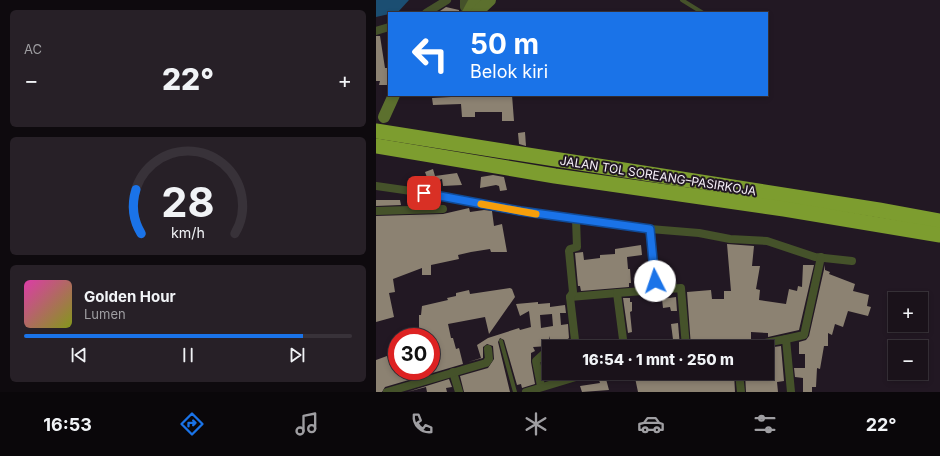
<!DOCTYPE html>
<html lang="id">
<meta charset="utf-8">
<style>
:root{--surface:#1a121a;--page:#272027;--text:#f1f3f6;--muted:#9f9ea2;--line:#383239;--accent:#1a73e8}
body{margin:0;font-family:Inter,sans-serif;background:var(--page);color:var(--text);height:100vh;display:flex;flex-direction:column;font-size:15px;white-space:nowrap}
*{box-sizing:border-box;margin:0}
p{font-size:13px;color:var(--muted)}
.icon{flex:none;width:22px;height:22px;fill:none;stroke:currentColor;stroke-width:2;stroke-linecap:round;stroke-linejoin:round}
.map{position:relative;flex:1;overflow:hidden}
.details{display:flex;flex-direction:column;gap:10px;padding:10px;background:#0e0a0e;width:376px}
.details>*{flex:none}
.guide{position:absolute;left:12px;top:12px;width:380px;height:84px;border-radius:0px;box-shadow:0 2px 6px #0003,0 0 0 1px var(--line);background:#1a73e8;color:#fff;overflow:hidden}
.fabs{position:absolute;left:512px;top:292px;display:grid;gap:8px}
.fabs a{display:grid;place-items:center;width:40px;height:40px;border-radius:0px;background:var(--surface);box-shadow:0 2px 6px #0003,0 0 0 1px var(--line);font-size:20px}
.speed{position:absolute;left:12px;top:328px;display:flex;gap:8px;font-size:20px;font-weight:700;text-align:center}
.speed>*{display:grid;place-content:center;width:52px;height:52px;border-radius:50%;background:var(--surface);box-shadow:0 2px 6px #0003,0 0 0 1px var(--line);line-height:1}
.speed .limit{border:6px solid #d22;background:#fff;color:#111}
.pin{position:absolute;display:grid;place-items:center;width:34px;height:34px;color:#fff;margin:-17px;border-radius:8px;box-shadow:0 2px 6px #0006}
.me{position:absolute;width:44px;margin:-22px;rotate:356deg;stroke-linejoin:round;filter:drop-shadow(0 0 3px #0008)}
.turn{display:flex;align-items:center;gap:14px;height:84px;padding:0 16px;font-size:18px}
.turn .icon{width:52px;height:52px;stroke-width:2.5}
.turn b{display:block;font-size:28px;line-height:34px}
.big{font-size:30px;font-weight:800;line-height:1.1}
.details .tile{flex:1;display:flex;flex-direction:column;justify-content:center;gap:6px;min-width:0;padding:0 14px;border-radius:6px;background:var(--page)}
.details .dial{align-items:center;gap:0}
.dial svg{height:104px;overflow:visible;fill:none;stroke:var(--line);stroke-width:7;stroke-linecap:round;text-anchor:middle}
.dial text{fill:var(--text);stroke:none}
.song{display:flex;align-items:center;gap:12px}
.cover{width:48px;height:48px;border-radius:6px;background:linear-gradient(135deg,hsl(320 70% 55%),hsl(70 70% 35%))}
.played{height:4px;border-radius:2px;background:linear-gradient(90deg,var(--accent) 85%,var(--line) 85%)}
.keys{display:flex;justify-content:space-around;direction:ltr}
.heat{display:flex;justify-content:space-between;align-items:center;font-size:22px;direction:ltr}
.trip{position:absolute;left:166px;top:340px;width:232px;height:40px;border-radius:0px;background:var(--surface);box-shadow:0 2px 6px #0003,0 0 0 1px var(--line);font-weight:800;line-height:40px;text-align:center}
.tab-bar{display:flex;height:64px;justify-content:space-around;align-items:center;background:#0a070a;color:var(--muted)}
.tab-bar .icon{width:28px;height:28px}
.tab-bar .active{color:var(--accent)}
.tab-bar b{font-size:18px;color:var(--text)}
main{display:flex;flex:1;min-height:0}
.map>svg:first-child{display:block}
.water{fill:#1b4e72}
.building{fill:#8c8272;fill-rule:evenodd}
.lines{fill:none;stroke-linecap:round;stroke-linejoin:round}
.lane{stroke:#45522a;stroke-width:4}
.street{stroke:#45522a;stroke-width:8}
.secondary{stroke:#5c702e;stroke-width:12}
.highway{stroke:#7d9d2f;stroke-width:15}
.route-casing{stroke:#114b97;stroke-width:10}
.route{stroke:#1a73e8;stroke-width:7}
.slow{stroke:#f59e0b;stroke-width:7}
.labels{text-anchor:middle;stroke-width:4;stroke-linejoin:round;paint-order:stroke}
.street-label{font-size:12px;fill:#f5eef7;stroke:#221823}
</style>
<main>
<section class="details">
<div class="tile"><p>AC</p>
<div class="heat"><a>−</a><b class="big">22°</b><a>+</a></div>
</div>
<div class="tile dial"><svg viewBox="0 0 100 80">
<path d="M14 69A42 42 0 1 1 86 69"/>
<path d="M14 69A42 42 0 0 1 10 35" stroke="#1a73e8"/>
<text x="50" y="56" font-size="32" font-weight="700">28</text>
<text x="50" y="72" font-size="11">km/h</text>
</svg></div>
<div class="tile">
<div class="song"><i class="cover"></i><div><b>Golden Hour</b><p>Lumen</p></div></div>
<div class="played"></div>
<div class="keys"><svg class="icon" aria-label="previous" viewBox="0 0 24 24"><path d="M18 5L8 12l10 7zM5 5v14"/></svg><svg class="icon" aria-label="pause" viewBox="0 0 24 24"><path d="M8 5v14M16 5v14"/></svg><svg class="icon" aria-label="next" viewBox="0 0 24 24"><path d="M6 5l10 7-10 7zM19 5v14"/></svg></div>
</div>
</section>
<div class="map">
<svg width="564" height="392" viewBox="0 0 564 392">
<rect width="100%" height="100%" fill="#221823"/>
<path class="water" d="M0 0H33L22 12 0 17Z"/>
<g class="building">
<path d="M70 7 83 10V13H61Z"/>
<path d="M0 36H4L9 68H13V85H3L4 81H0Z"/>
<path d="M75 95H136L138 121H126V112H99V117H86L85 104 57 105 56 98 75 97Z"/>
<path d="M149 132 150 146 143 144 142 133Z"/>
<path d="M57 169 59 176 81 173 86 185 67 186 66 179 53 183 49 172Z"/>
<path d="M117 175 128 177 131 190 124 191 123 186 120 185 104 188 105 177Z"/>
<path d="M37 198 51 199 64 201V204H37Z"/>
<path d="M0 200H24L25 205 0 206Z"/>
<path d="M93 208 94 212 108 210 116 211 118 226 126 224 131 252H115L114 249 95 252 82 255 83 259 55 265V275H46V268L17 279 19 292 13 293 18 317 0 322V216L67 214Z"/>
<path d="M351 244 378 246 376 266H384L380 289 384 290 383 300 410 304 413 289 421 291 422 286 426 287 427 265H438L423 330 392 337V333L375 332V339H357L358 347H315L311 292 335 290 336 299H348V291H355Z"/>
<path d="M265 245 266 255 251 257 252 269H254L255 283H253V287L205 291 204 286H202L199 253 207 252 208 260 224 258V255L239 254V249Z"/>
<path d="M449 265V270L454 272 453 274 479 284 477 291 493 295 491 306 495 307 492 316 472 311 467 327 459 324 456 335 452 333V346H448L444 369 441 368 440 387H436V392H427V378L419 377 418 368H429V354H423V342L430 340 433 336Z"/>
<path d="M134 288 136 289 139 297 113 334 109 317 72 324 75 338H77L80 349 83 348 87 364 9 387 6 392H0V360L11 356 13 361 21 360V371H55V337H45L43 330V315H45L46 306 72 300 71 298 80 296V293L93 290 94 294Z"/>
<path d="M300 297 301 311H295L294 307 287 308 286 299Z"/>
<path d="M247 298H254V302H256V311L254 312 256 332 252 333Z"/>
<path d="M162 302V304L174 303V307L189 305 190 313H184L185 325 192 324 193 338 188 342V347H176L173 336V346L157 347 159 351 155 353V362L159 384 146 388 145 384 141 385 128 340 124 338 122 342 134 392H88L84 376 112 368 118 359 117 346 111 344 107 347V358L92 362 105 358 101 345 112 338 143 328 144 330 155 327 153 311 144 316 140 304ZM176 314 177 326 165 328 164 315Z"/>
<path d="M302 323 304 347H298L295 324Z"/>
<path d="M282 339 283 347H265V342Z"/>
<path d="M405 346 408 381 401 382 402 392H370L369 373H391V348Z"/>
<path d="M173 361 172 372 173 379 169 380 166 363Z"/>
<path d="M258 373H274L276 378 287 376 286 374 292 373H358L359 392H262Z"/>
<path d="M73 379 76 387 70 388 71 392H51L50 387 31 392Z"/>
<path d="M230 379 233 390 206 392 204 386 224 383 223 380Z"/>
</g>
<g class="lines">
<g class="lane">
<path d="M306 0 327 13"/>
<path d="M125 341 139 392"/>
</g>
<g class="street">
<path d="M88 0V7L92 13"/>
<path d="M50 13 71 0"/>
<path d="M0 31 13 27"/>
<path d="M0 186 49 193 144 211 274 229 323 233 354 239 391 241 439 257 476 261"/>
<path d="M0 211 67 209"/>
<path d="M280 290 305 288 310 347"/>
<path d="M194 297 241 293"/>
<path d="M410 339 428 335 445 257"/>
<path d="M193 347 199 340 194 297 197 292 193 251 194 249 201 247 200 219"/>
<path d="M248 347 241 293 280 290 274 229"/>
<path d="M368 347 410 339 415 392"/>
<path d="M77 372 83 392"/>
<path d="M363 373 365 392"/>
<path d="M165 386 160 361 171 351"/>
<path d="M11 392 110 363 113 359 112 349"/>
<path d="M150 392 213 373"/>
</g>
<g class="secondary">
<path d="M92 13 99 0"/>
<path d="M100 13 114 0"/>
<path d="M8 117 18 95"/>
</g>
<g class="highway">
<path d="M0 131 503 210 564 221"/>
<path d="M0 146 179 176 408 209 564 235"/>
</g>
</g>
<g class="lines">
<g class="route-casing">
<path id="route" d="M48 193 144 211 274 229 279 281"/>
</g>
<use href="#route" class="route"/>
<path class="slow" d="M105 204 160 214"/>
</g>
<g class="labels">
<g class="street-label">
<text transform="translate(282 176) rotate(9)" y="4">JALAN TOL SOREANG–PASIRKOJA</text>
</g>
</g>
</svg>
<div class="fabs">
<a>+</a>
<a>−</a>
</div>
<div class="speed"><div class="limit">30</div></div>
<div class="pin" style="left:48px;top:193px;background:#d93025"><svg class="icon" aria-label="arrive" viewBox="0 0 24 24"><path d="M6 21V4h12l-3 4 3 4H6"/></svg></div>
<svg class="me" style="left:279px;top:281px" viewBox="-20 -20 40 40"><circle r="19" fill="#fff"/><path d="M0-13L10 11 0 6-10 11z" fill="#1a73e8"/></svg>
<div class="trip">16:54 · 1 mnt · 250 m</div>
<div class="guide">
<div class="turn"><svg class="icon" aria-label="left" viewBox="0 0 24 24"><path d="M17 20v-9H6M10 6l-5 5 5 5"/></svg><div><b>50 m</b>Belok kiri</div></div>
</div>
</div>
</main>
<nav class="tab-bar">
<b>16:53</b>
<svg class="icon active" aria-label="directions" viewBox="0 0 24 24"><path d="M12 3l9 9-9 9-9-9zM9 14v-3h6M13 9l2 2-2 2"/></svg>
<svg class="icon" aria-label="music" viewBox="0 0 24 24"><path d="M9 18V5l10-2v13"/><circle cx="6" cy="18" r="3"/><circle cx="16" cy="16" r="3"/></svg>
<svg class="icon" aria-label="phone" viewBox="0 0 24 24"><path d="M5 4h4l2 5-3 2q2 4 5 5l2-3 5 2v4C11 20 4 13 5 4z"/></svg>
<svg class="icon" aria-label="climate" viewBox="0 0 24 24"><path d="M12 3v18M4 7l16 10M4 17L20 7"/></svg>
<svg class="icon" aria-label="car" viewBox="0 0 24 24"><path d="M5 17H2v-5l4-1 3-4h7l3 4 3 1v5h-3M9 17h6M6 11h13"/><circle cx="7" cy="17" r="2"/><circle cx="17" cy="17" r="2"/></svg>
<svg class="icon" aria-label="filters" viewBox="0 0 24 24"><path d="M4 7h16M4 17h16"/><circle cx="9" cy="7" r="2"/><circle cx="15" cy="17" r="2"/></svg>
<b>22°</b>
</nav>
